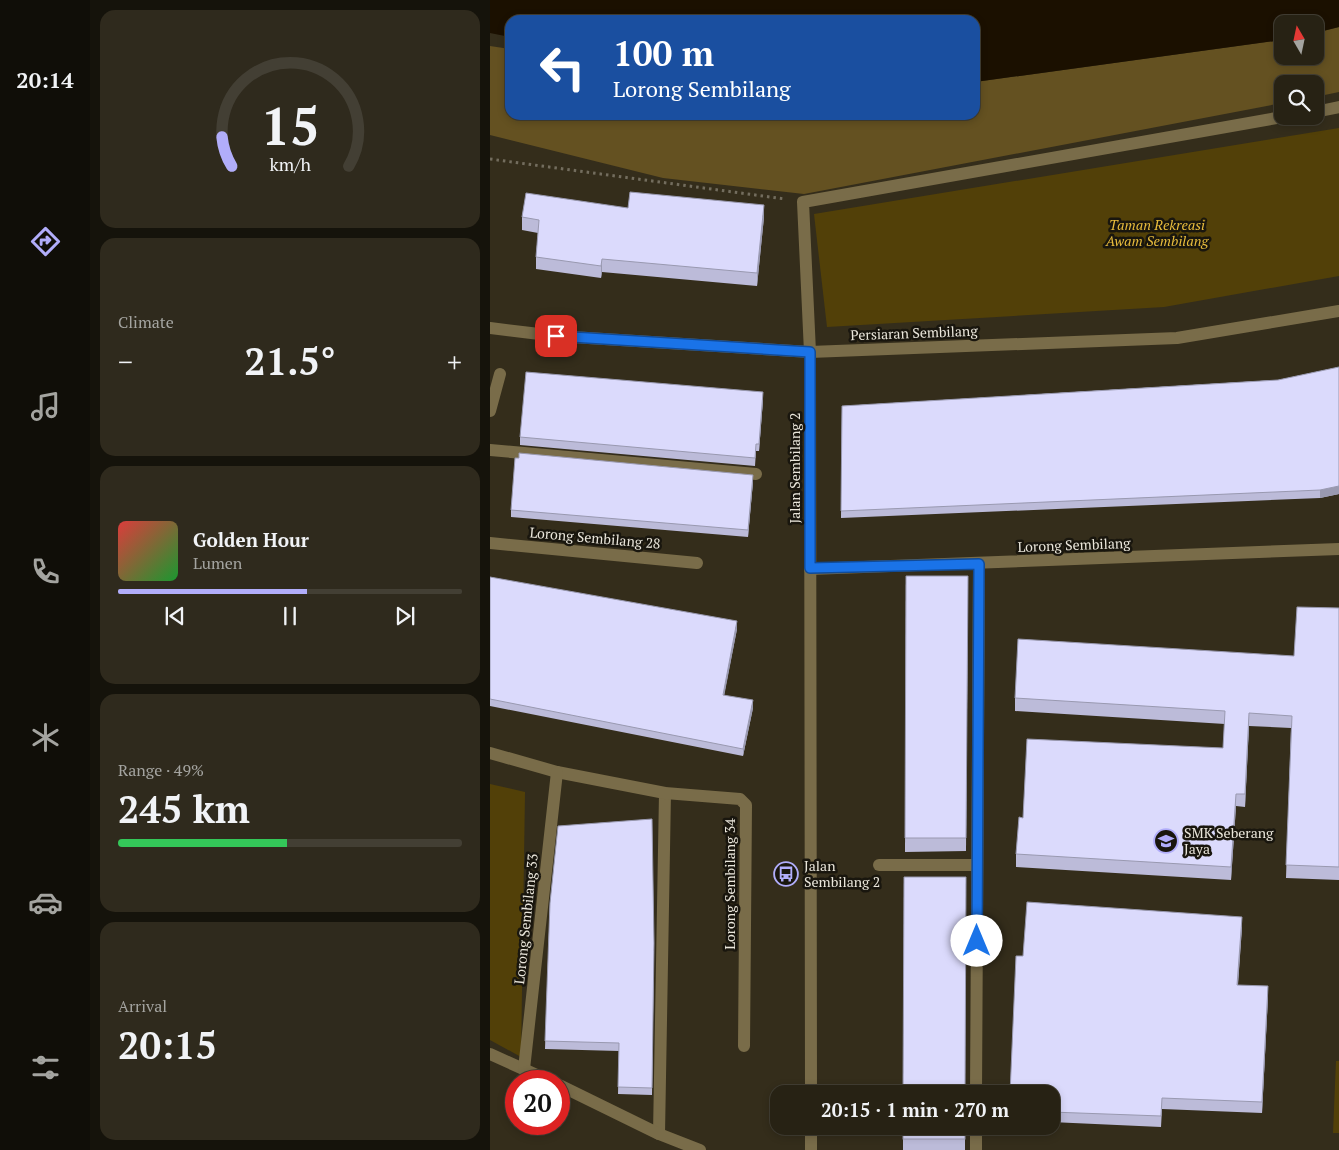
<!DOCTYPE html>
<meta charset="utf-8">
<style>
:root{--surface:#272214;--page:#2f2a1d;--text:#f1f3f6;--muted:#a4a4a0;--line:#433f34;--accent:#b1adfa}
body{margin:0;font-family:"PT Serif",serif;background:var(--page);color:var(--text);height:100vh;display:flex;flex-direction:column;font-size:19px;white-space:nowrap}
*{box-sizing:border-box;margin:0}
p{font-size:16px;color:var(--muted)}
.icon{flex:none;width:28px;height:28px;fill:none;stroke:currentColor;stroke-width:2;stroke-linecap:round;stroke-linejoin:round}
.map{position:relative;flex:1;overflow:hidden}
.drawer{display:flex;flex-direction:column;gap:10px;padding:10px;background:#15130b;width:400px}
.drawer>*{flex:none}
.banner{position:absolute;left:15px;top:15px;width:475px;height:105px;border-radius:15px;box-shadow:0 2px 8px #0003,0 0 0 1px var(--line);background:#1a4fa0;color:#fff;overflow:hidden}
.needle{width:32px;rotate:351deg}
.controls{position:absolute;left:784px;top:15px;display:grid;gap:10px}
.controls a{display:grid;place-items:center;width:50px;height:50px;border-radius:10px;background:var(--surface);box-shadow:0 2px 8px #0003,0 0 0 1px var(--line);font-size:25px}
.speed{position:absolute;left:15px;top:1070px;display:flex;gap:10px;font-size:25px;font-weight:700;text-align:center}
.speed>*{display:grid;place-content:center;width:65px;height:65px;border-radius:50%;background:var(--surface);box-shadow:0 2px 8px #0003,0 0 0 1px var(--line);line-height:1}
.speed .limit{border:8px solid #d22;background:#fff;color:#111}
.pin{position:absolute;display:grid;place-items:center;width:42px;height:42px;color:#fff;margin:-21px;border-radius:10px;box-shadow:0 2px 8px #0006}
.me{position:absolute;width:55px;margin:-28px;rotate:0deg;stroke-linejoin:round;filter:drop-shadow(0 0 4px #0008)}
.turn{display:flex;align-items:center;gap:18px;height:105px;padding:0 25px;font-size:22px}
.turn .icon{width:65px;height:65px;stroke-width:2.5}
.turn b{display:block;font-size:35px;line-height:42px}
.big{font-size:38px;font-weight:700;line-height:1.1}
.drawer .widget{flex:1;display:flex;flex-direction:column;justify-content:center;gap:8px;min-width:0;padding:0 18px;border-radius:15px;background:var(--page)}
.drawer .dial{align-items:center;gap:0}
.dial svg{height:130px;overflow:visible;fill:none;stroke:var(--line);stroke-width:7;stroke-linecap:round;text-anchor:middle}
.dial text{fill:var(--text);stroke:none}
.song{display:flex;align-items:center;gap:15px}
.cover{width:60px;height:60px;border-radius:8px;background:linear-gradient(135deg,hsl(0 70% 55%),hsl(130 70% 35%))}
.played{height:5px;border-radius:2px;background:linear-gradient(90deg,var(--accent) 55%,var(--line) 55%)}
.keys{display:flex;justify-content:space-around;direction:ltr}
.heat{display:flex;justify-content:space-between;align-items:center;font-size:28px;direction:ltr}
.charge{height:8px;border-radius:4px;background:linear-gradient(90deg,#34c759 49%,var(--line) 0)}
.trip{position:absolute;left:280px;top:1085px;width:290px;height:50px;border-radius:15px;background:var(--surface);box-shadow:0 2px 8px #0003,0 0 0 1px var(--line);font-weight:700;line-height:50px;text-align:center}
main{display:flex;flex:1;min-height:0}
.dock{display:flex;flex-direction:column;width:90px;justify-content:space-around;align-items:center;background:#100e08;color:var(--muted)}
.dock .icon{width:35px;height:35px}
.dock .current{color:var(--accent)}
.dock b{font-size:22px;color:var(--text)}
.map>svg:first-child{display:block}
.green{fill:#524008}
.forest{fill:#645121}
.water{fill:#1b1000}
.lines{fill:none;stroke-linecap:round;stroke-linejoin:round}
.path{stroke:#736d5e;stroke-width:3;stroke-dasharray:2.5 4;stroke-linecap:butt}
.lane{stroke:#796c49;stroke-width:12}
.street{stroke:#796c49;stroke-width:12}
.wall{fill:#bcbbd9}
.shaded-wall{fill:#9999b0}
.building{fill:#dbdafc;stroke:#9999b0}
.route-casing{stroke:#114b97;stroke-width:12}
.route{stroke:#1a73e8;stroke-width:9}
.labels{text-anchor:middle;stroke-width:5;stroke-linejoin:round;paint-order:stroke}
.park-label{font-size:14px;font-style:italic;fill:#e8bc3c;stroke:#19160e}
.street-label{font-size:14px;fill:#eae6db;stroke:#19160e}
.poi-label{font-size:14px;fill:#eae6db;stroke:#19160e;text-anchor:start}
</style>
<main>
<nav class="dock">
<b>20:14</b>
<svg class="icon current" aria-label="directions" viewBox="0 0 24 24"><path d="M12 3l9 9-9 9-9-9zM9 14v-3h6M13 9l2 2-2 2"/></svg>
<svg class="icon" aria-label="music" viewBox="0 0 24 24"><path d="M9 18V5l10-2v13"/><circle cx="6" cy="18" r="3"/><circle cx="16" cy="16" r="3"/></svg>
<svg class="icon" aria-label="phone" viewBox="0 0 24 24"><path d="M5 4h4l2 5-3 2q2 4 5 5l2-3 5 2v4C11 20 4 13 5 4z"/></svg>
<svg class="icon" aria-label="climate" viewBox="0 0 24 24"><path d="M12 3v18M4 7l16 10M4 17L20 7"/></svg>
<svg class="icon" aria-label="car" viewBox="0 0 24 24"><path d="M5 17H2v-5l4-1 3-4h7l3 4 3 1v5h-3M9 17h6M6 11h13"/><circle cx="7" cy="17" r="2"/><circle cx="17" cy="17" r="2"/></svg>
<svg class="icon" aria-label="filters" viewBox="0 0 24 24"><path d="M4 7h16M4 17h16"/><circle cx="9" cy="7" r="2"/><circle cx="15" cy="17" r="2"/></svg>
</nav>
<section class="drawer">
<div class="widget dial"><svg viewBox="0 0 100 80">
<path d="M14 69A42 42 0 1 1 86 69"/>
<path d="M14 69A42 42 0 0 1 8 51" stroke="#b1adfa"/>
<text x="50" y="56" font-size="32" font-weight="700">15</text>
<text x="50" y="72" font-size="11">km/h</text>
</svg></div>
<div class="widget"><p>Climate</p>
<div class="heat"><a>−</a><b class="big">21.5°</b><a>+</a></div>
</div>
<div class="widget">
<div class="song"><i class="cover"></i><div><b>Golden Hour</b><p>Lumen</p></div></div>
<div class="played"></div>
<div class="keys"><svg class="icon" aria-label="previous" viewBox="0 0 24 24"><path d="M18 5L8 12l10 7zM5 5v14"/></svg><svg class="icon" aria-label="pause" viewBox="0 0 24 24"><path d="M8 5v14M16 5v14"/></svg><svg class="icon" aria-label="next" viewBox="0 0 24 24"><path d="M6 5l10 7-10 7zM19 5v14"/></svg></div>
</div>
<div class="widget"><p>Range · 49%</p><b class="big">245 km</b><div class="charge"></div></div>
<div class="widget"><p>Arrival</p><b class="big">20:15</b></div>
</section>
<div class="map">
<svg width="849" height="1150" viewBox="0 0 849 1150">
<rect width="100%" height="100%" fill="#342d1b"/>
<g class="green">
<path d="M849 128V276L674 307 337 327 324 214Z"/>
<path d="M0 784 35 792 31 1057 0 1040Z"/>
<path d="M846 1061H849V1133H843Z"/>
</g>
<path class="forest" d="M849 27V92L825 97V84H792V103L314 194 173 178 0 135V46L20 49V115H485V82L792 40V56H825V33Z"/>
<path class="water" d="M0 0H849V27L825 33V24H792V40L485 82V20H20V37L0 33Z"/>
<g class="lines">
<path class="path" d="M0 159 295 199"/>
<g class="lane">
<path d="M0 411 10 374"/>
<path d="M0 450 266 474"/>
<path d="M389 865H487"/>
<path d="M486 1094 489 564"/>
<path d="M169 1134 175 793"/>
<path d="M486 1150V1126"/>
</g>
<g class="street">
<path d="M825 112 849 107"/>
<path d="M0 328 66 336 320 352 687 338 849 311"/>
<path d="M0 543 207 563"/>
<path d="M320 569 849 549"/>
<path d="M0 753 67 772 175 793 250 799 256 805 254 1046"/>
<path d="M0 1054 60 1081"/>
<path d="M34 1069 67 772"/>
<path d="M69 1085 169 1134 210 1150"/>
<path d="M321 1094 320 352 313 202 798 116"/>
<path d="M321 1126V1150"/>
</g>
</g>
<g class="wall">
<path d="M138 208 274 217 267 286 112 272 111 278 46 269V257L48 233 32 230V217Z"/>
<path d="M849 367V494L830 498 351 518 352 406 788 380Z"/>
<path d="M273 400 269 451H266L265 466 30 445V437Z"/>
<path d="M263 482 258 537 21 517V510Z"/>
<path d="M416 576H478L476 851 415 852Z"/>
<path d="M0 577 247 629 234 695 263 708 253 756 0 706Z"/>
<path d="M849 608V880L796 878 801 728 759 726 755 807 746 806 741 880 526 867V854L533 818 733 748 735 724 525 711V698L804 656Z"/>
<path d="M60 903 164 951 162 1095 128 1094 129 1051 55 1049Z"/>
<path d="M752 927 748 985 778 997 772 1113 672 1109 671 1127 561 1122V1094L533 956Z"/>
<rect x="413" y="1126" width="62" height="24"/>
</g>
<g class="shaded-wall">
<path d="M274 205V217L267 286V273Z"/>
<path d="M112 259V272L111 278V266Z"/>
<path d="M273 392V400L269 451V444Z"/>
<path d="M263 475V482L258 537V530Z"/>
<path d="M849 486V494L830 498V490Z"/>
<path d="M247 621V629L233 702V695Z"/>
<path d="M263 700V708L253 756V749Z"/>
<path d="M759 713V726L755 807V794Z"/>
<path d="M746 794V806L741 880V867Z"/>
<path d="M752 917V927L747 996V985Z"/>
<path d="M778 986V997L772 1113V1102Z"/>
</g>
<g class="building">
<path d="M140 192 274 205 267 273 112 259 111 266 46 257 49 220 32 217 36 193 138 208Z"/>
<path d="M849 367V486L830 490 351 511 352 406 788 380Z"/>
<path d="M36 372 273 392 269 444H266L265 458 30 437Z"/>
<path d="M29 453 263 475 258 530 21 510 25 458H29Z"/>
<path d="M416 576H478L476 838H415Z"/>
<path d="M0 577 247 621 233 695 263 700 253 749 0 699Z"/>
<path d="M807 607 849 608V867L796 865 802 716 759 713 755 794H746L741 867 526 854 529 817 533 818 537 739 733 748 735 711 525 698 528 639 804 656Z"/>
<path d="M162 819 164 943 162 1088 128 1087 129 1043 55 1041 60 903 68 826Z"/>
<path d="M414 877H476L475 1094H413Z"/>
<path d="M537 902 752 917 747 985 778 986 772 1102 672 1098 671 1116 561 1112V1094H520L526 956H533Z"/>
<rect x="413" y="1126" width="62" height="13"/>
</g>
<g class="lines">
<g class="route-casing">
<path id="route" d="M66 336 320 352V568L489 564 487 941"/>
</g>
<use href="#route" class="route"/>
</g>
<defs>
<g id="school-ring" transform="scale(1.25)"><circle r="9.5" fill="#19160e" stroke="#b1adfa" stroke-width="1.5"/><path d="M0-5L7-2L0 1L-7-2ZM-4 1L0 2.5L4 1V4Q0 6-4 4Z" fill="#b1adfa"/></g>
<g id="bus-ring" transform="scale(1.25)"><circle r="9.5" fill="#19160e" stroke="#b1adfa" stroke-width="1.5"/><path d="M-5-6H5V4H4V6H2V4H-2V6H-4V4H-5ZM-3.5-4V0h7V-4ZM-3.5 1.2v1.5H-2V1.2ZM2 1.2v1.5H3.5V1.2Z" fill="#b1adfa"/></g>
</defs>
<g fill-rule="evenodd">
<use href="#school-ring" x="676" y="841"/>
<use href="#bus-ring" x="296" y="874"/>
</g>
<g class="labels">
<g class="park-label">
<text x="667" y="230">Taman Rekreasi<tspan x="667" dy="16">Awam Sembilang</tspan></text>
</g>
<g class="street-label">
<text transform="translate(424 333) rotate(-2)" y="5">Persiaran Sembilang</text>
<text transform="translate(305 468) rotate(-90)" y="5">Jalan Sembilang 2</text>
<text transform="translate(105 538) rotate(5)" y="5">Lorong Sembilang 28</text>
<text transform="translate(584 545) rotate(-2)" y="5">Lorong Sembilang</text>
<text transform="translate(240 884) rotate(-90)" y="5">Lorong Sembilang 34</text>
<text transform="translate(36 919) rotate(-84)" y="5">Lorong Sembilang 33</text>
</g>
<g class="poi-label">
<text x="694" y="838">SMK Seberang<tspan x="694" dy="16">Jaya</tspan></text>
<text x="314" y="871">Jalan<tspan x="314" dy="16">Sembilang 2</tspan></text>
</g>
</g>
</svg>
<div class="controls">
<a><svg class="needle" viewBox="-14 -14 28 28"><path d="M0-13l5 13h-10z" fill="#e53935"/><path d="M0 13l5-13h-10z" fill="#a4a4a0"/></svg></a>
<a><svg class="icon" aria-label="search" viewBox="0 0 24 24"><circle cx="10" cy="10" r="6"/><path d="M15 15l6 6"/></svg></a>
</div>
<div class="speed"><div class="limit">20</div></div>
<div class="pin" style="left:66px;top:336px;background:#d93025"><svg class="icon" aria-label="arrive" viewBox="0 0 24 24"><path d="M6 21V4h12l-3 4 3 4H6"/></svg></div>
<svg class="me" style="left:487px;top:941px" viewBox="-20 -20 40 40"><circle r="19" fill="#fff"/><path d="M0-13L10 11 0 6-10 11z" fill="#1a73e8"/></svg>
<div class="trip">20:15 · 1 min · 270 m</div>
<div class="banner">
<div class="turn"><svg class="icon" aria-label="left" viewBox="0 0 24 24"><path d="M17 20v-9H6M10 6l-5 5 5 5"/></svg><div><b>100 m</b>Lorong Sembilang</div></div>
</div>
</div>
</main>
